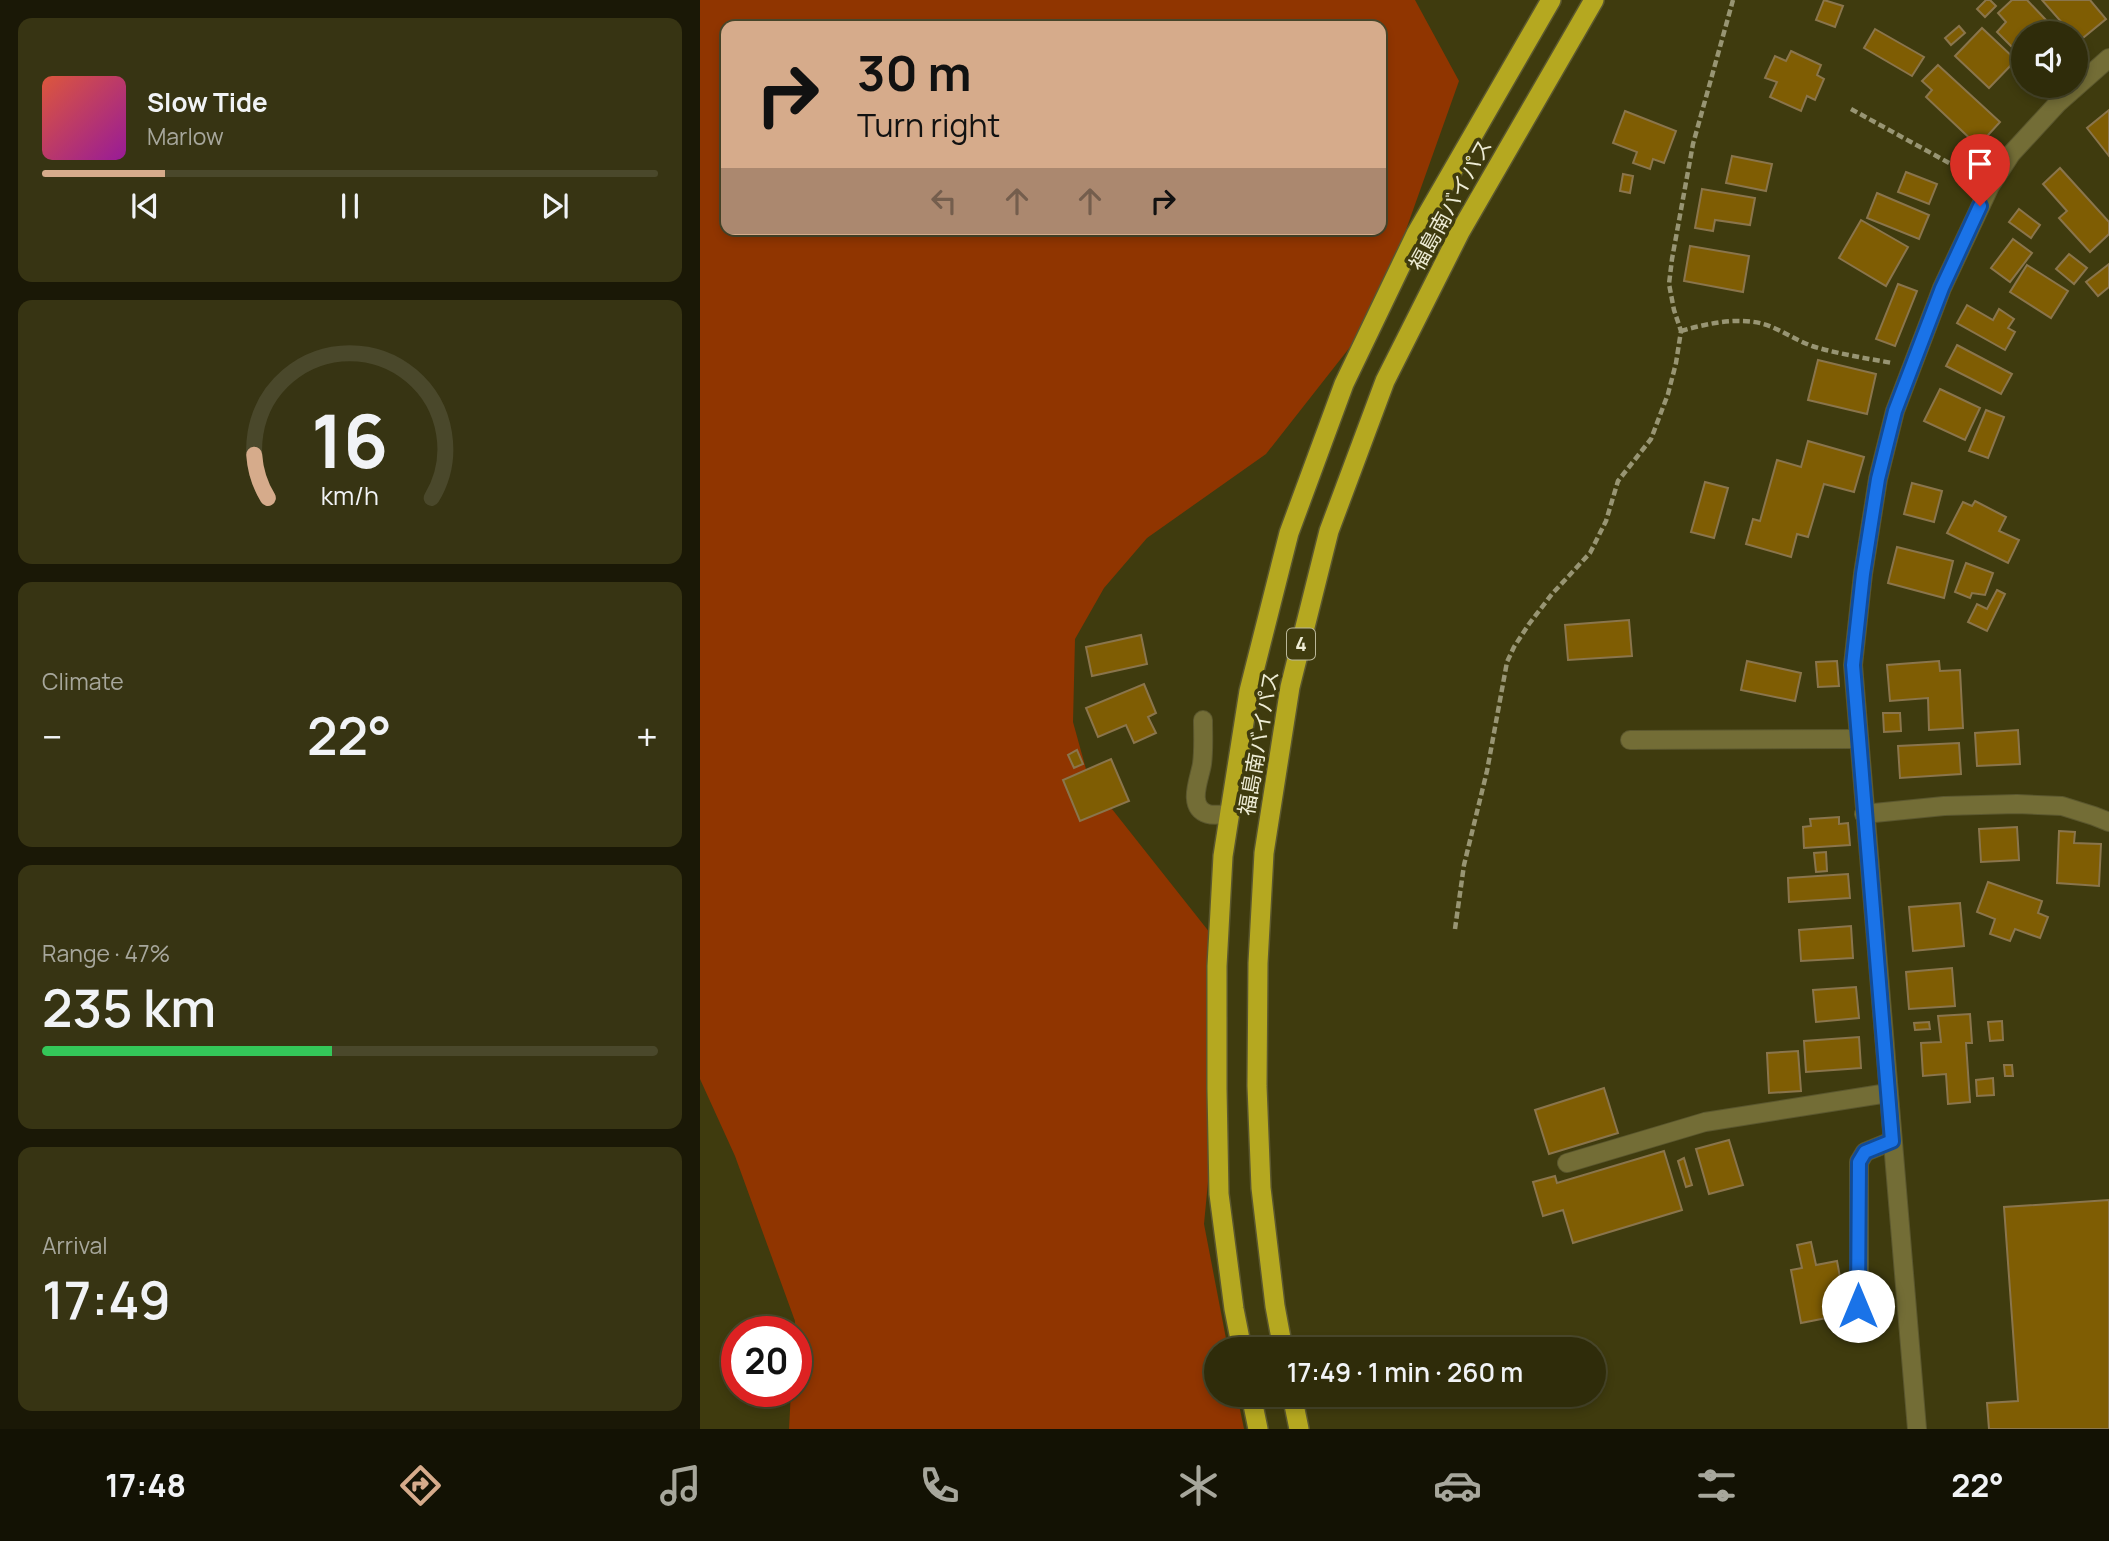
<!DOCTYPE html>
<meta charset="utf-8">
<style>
:root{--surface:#2f2c0a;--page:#373413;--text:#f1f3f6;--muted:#a7a79c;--line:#4a482b;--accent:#d6ab8b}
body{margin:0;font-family:Manrope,"Noto Sans JP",sans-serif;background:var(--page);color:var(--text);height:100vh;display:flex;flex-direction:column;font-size:26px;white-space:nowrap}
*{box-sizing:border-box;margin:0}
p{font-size:23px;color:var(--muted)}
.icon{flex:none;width:38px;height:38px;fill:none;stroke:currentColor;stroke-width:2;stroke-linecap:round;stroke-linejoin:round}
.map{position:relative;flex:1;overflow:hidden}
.drawer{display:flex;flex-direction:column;gap:18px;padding:18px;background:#1a1806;width:700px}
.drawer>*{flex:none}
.top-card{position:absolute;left:21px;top:21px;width:665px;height:214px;border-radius:14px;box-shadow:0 4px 10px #0003,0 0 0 2px var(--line);background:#d6ab8b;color:#111;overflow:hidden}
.tools{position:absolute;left:1311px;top:21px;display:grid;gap:14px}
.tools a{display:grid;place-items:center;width:77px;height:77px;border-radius:50%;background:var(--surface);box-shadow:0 4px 10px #0003,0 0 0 2px var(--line);font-size:35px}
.speed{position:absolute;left:21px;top:1316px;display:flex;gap:14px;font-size:35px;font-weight:700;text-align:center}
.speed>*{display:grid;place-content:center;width:91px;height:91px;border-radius:50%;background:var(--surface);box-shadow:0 4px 10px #0003,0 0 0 2px var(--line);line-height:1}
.speed .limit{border:10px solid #d22;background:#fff;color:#111}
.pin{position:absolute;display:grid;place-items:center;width:60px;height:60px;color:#fff;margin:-72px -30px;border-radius:50% 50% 50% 0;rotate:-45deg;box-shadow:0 0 7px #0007}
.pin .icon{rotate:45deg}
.me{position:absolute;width:77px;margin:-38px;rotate:0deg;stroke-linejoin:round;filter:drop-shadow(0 0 5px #0008)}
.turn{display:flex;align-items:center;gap:24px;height:147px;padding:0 21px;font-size:32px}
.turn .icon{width:91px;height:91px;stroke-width:2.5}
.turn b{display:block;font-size:49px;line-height:60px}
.lanes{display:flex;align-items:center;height:66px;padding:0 21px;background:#0003;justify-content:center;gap:35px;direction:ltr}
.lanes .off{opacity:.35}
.big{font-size:52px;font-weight:600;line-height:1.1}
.drawer .tile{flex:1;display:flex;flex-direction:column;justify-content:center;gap:10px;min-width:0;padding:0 24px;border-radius:14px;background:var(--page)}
.drawer .dial{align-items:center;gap:0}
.dial svg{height:182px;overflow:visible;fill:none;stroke:var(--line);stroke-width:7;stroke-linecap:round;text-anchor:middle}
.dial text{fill:var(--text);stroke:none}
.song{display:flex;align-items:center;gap:21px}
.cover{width:84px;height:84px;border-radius:10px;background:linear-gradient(135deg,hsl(10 70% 55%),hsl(300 70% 35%))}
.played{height:7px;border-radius:4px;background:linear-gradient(90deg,var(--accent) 20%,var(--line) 20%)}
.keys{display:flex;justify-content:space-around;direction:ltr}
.heat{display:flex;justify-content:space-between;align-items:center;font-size:38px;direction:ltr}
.charge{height:10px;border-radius:5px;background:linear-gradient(90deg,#34c759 47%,var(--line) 0)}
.trip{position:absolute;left:504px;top:1337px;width:402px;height:70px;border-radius:35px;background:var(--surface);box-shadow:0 4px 10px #0003,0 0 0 2px var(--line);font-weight:600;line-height:70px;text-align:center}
.tab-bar{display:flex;height:112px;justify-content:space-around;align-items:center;background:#131204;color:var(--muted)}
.tab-bar .icon{width:49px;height:49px}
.tab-bar .active{color:var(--accent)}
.tab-bar b{font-size:32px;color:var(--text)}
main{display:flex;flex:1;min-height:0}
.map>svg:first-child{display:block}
.green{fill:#903500;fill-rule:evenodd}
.building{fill:#7f5d03;stroke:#8a754c;stroke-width:2}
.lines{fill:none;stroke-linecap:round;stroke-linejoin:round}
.service-casing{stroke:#5b572e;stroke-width:20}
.minor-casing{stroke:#5b572e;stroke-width:20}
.tertiary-casing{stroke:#5b572e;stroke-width:20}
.trunk-casing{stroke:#5b572e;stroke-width:22}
.path{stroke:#989573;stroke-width:4.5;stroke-dasharray:7 3.5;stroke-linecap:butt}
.service{stroke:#736d36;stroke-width:18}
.minor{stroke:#736d36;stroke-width:18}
.tertiary{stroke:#736d36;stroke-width:18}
.trunk{stroke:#b5a820;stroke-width:19}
.route-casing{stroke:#114b97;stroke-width:18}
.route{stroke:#1a73e8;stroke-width:12}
.labels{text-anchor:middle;stroke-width:7;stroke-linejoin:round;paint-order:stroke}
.shield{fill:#3f3b0e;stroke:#bab799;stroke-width:2}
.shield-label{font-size:19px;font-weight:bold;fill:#eeecd5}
.street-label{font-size:21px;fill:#eeecd5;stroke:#3f3b0e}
</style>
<main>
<section class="drawer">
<div class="tile">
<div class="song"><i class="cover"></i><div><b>Slow Tide</b><p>Marlow</p></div></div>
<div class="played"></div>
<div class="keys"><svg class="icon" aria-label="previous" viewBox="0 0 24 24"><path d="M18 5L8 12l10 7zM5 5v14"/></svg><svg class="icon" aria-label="pause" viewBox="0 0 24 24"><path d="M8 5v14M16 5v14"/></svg><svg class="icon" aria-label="next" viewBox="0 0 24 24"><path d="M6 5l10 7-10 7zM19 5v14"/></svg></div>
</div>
<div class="tile dial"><svg viewBox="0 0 100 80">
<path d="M14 69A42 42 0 1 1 86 69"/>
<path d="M14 69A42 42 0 0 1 8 50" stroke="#d6ab8b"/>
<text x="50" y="56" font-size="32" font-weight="700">16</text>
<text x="50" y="72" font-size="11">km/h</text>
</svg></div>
<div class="tile"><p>Climate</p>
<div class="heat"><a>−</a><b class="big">22°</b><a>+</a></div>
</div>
<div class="tile"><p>Range · 47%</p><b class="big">235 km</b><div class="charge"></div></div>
<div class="tile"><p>Arrival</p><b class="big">17:49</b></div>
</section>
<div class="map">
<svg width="1409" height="1429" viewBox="0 0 1409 1429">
<rect width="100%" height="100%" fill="#3f3b0e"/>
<path class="green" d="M0 0H715L759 81 676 314 566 454 447 538 404 588 375 639 373 722 389 780 514 938 524 1014 504 1224 528 1349H516V1395H537L544 1429H89L91 1391H96L95 1321 35 1156 0 1079ZM26 26H681V229H26Z"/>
<g class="building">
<path d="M1124 0 1143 6 1135 27 1116 20Z"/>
<path d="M1286 0H1290L1296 6 1285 17 1277 9Z"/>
<path d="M1312 0H1327L1347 21 1335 33H1323V44L1316 51 1297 32 1306 22 1298 13Z"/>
<path d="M1342 0H1390L1406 19 1378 42 1376 39V33H1371Z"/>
<path d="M1259 26 1265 33 1251 45 1245 38Z"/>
<path d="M1282 28 1316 60 1289 88 1255 56Z"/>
<path d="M1175 29 1224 57 1212 76 1164 48Z"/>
<path d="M1091 51 1121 65 1117 75 1124 79 1115 100 1107 96 1101 111 1070 97 1077 82 1065 78 1075 56 1086 61Z"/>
<path d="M1238 65 1300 122 1278 146 1226 97 1232 90 1222 81Z"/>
<path d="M1409 110V156L1387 128Z"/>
<path d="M925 111 976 131 964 163 953 159 950 169 933 163 937 152 913 143Z"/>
<path d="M1032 156 1072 164 1066 191 1026 183Z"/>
<path d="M1360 168 1409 222V234L1390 252 1359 218 1367 211 1343 184Z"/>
<path d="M1206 172 1237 184 1229 204 1198 192Z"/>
<path d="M923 174 933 176 930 193 920 191Z"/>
<path d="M1002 189 1055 198 1050 225 1015 220 1013 231 995 228Z"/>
<path d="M1177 193 1229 215 1219 239 1167 218Z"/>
<path d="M1319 209 1340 225 1331 238 1309 222Z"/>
<path d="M1161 220 1208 247 1186 286 1139 258Z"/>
<path d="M1313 239 1332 253 1310 282 1291 268Z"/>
<path d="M990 246 1049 256 1043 292 984 281Z"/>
<path d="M1369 254 1387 268 1374 284 1356 269Z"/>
<path d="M1409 264V287L1398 296 1386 282Z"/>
<path d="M1327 265 1368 291 1351 318 1310 292Z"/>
<path d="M1198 284 1217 291 1195 346 1176 339Z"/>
<path d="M1267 305 1293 320 1299 309 1314 319 1308 328 1315 332 1305 350 1257 323Z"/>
<path d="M1257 345 1312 374 1301 394 1246 366Z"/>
<path d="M1118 360 1176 374 1167 414 1108 400Z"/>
<path d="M1240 389 1280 408 1265 440 1224 421Z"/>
<path d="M1286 410 1304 417 1288 458 1269 451Z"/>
<path d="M1108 441 1164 457 1154 492 1124 484 1108 537 1097 534 1091 557 1046 544 1053 519 1060 521 1077 460 1101 467Z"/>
<path d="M1005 482 1028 488 1014 538 991 532Z"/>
<path d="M1212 483 1242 491 1234 522 1204 514Z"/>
<path d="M1275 501 1306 517 1299 531 1319 540 1308 563 1247 533 1263 502 1272 506Z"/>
<path d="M1197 547 1253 561 1244 598 1188 583Z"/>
<path d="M1266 563 1293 573 1285 595 1272 593 1270 598 1255 592Z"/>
<path d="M1297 590 1305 594 1287 631 1268 622 1277 604 1287 609Z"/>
<path d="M929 620 932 656 868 660 865 625Z"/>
<path d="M441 635 447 664 392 676 386 647Z"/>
<path d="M1047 661 1101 673 1095 701 1041 690Z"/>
<path d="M1137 661 1139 686 1118 687 1116 662Z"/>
<path d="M1239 661 1240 671 1260 670 1263 728 1229 730 1228 698 1190 701 1187 665Z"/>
<path d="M444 684 456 713 448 717 456 733 434 743 426 725 398 737 386 708Z"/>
<path d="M1183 713H1200L1201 731 1184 732Z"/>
<path d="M1318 730 1320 764 1277 766 1275 733Z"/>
<path d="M1259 743 1261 774 1200 778 1198 746Z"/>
<path d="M377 750 383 764 374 768 368 755Z"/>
<path d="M411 759 429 801 380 821 363 780Z"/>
<path d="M1139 817V824L1148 823 1150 845 1104 848 1103 827 1111 826 1110 819Z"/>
<path d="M1317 827 1319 860 1281 862 1279 829Z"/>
<path d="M1359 831 1375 832 1374 843 1401 844 1399 886 1357 883Z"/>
<path d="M1126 852 1127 871 1116 872 1114 853Z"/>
<path d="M1148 874 1150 898 1089 902 1088 878Z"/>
<path d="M1288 882 1342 901 1338 913 1348 917 1340 938 1315 929 1310 941 1290 934 1295 919 1277 912Z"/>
<path d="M1260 903 1264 946 1213 951 1209 907Z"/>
<path d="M1151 926 1153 958 1101 961 1099 930Z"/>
<path d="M1252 968 1255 1006 1209 1009 1206 972Z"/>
<path d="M1156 987 1159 1018 1116 1022 1113 990Z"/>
<path d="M1270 1014 1272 1043H1266L1270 1102 1248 1104 1246 1074 1223 1076 1221 1043 1241 1042 1238 1016Z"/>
<path d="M1302 1021 1303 1040 1290 1041 1288 1022Z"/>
<path d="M1229 1022 1230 1029 1215 1030 1214 1023Z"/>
<path d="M1159 1037 1161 1068 1106 1072 1104 1041Z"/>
<path d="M1098 1051 1101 1091 1069 1093 1067 1053Z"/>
<path d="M1304 1065H1312L1313 1076H1305Z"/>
<path d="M1293 1078 1294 1095 1277 1096 1276 1080Z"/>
<path d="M904 1088 918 1133 849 1154 835 1110Z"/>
<path d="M1029 1140 1043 1185 1009 1194 996 1149Z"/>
<path d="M964 1151 982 1210 873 1243 863 1210 843 1216 833 1182 855 1176 857 1183Z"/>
<path d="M984 1158 992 1185 986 1187 978 1161Z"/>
<path d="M1409 1200V1429H1289L1287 1403 1318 1401 1304 1207Z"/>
<path d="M1111 1242 1116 1265 1137 1261 1147 1314 1101 1323 1091 1270 1102 1268 1097 1245Z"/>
</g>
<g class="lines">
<g class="service-casing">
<g id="service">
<path d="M503 720C503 734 504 750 502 764 500 778 486 807 508 814 514 816 524 814 530 814"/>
<path d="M1159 1306V1162L1165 1152 1192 1141"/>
</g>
</g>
<g class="minor-casing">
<g id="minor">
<path d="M930 740 1159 739"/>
<path d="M1164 814 1244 806 1317 804 1362 806 1394 816 1409 822"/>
<path d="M867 1163 1005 1122 1188 1093"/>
</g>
</g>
<g class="tertiary-casing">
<path id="tertiary" d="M1217 1429 1153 665 1163 574 1178 479 1195 411 1242 288 1290 186 1311 154 1358 103 1409 58"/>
</g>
<g class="trunk-casing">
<g id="trunk">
<path d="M542 1349 534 1309 519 1194 517 1089V966L523 856 549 691 589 533 644 384 716 234 851 0"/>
<path d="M583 1349 575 1306 561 1188 557 1086 558 963 564 853 590 687 629 531 685 381 760 232 894 0"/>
<path d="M551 1395 558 1429"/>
<path d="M592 1395 599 1429"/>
</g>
</g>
<g class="path">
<path d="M1151 109 1271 175"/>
<path d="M981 331C1009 323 1044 315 1072 327 1086 333 1098 341 1112 346 1138 354 1165 358 1192 363"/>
<path d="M755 929 764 865 787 771 807 662 814 647 829 624 852 594 890 553 906 521 918 481 951 439 968 394 976 363 981 331 974 310 969 284 972 259 993 144 1033 0"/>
</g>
<use href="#service" class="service"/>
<use href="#minor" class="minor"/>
<use href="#tertiary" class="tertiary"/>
<use href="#trunk" class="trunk"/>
</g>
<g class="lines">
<g class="route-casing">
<path id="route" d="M1158 1306 1159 1162 1165 1152 1192 1141 1153 665 1163 574 1178 479 1195 411 1242 288 1280 206"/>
</g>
<use href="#route" class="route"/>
</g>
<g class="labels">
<rect class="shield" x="587" y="628.5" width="28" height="31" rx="5"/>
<g class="shield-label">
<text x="601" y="651">4</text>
</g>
<g class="street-label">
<text transform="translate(751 205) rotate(-61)" y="7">福島南バイパス</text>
<text transform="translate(559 743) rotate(-80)" y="7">福島南バイパス</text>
</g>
</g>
</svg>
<div class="tools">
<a><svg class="icon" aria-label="sound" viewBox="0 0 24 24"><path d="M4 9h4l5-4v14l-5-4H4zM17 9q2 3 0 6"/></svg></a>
</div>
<div class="speed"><div class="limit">20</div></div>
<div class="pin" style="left:1280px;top:206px;background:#d93025"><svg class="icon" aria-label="arrive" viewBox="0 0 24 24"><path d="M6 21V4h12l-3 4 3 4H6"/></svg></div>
<svg class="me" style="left:1158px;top:1306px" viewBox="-20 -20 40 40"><circle r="19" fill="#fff"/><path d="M0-13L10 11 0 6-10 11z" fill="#1a73e8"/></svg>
<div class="trip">17:49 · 1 min · 260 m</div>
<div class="top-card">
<div class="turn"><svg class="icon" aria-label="right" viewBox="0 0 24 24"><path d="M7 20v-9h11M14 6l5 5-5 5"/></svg><div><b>30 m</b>Turn right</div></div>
<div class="lanes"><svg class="icon off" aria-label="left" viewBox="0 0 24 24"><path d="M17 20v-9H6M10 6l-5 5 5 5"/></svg><svg class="icon off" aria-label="ahead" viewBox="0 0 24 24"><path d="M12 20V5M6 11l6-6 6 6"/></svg><svg class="icon off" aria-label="ahead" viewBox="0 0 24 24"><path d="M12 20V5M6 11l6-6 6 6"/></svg><svg class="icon" aria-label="right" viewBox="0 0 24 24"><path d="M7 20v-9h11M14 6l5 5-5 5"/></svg></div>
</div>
</div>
</main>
<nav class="tab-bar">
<b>17:48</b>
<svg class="icon active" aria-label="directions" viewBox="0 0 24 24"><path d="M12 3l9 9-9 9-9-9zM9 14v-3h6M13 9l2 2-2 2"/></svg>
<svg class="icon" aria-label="music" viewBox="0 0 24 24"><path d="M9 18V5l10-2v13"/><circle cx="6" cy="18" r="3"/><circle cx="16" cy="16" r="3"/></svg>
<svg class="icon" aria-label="phone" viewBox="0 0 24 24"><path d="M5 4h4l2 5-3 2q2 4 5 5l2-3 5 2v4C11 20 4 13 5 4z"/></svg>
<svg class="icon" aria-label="climate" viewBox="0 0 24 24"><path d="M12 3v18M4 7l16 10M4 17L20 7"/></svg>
<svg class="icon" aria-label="car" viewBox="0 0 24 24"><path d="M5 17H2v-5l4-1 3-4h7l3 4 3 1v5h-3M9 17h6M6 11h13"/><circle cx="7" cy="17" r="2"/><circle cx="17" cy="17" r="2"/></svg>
<svg class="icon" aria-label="filters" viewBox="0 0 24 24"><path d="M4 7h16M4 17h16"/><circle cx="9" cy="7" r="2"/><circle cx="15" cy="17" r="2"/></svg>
<b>22°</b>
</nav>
